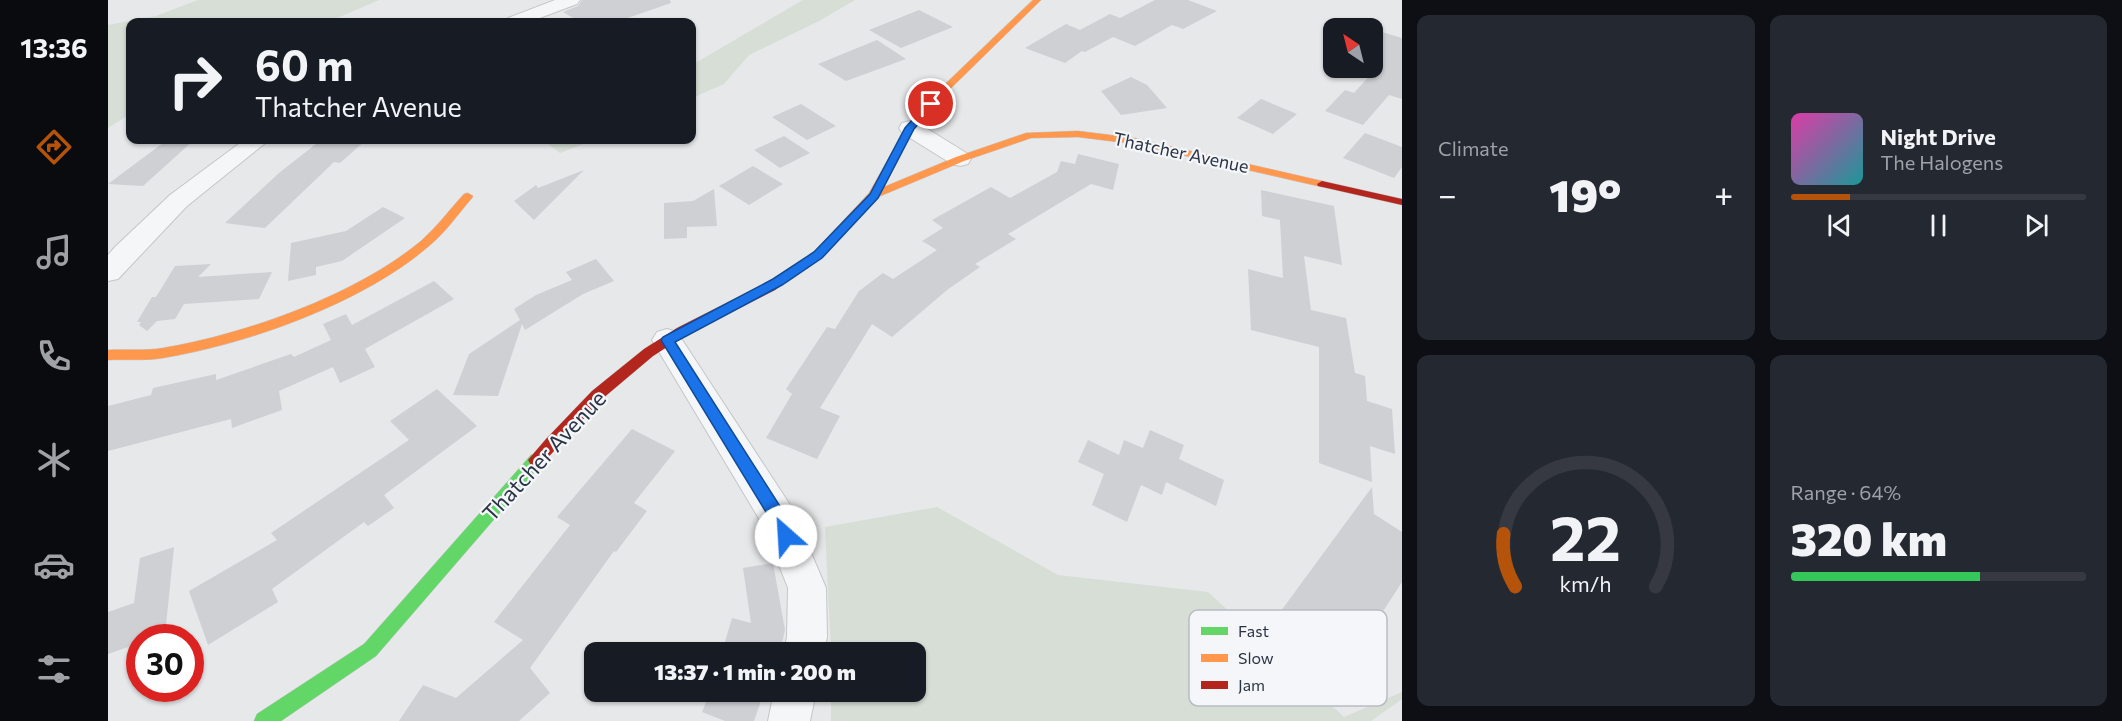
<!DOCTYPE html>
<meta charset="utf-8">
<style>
:root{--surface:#171b24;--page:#242831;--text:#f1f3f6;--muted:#9ea1a6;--line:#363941;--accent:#b45309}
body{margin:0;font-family:Commissioner,sans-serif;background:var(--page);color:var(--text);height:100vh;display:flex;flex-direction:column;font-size:22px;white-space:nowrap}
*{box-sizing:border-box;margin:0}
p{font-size:20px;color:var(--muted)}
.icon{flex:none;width:33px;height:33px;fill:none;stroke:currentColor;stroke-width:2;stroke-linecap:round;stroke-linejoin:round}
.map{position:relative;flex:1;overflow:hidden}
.details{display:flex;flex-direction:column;gap:15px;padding:15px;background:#0d0f14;width:720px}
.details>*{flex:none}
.banner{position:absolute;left:18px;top:18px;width:570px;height:126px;border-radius:12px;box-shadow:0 2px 4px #0004;background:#171b24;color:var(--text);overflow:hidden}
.needle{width:39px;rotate:325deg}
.buttons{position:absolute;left:1215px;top:18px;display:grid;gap:12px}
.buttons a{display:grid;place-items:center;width:60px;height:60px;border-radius:12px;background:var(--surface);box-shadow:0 2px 4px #0004;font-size:30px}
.speed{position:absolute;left:18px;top:624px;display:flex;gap:12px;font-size:30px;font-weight:700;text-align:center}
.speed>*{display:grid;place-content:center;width:78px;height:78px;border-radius:50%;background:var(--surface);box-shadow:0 2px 4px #0004;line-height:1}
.speed .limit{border:9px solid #d22;background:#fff;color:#111}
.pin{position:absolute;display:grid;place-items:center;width:51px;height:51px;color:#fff;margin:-26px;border:3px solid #fff;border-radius:50%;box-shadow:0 2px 6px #0007}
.me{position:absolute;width:66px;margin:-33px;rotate:334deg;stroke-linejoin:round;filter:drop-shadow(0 0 4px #0008)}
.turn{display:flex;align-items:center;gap:21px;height:126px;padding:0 30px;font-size:27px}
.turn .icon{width:78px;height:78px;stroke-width:2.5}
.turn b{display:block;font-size:42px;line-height:51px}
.big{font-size:45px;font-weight:800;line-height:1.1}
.details .tile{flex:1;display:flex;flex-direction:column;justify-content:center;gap:9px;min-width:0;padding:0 21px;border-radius:12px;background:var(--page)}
.details .dial{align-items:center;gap:0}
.dial svg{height:156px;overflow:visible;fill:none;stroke:var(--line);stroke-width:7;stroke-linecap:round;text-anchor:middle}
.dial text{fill:var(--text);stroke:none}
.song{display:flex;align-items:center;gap:18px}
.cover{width:72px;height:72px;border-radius:9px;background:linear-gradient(135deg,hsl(320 70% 55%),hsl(180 70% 35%))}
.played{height:6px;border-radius:3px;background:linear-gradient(90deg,var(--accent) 20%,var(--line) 20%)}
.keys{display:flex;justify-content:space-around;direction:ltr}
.heat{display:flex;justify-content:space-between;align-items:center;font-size:33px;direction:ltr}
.charge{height:9px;border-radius:4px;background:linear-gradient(90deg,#34c759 64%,var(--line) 0)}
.details .tiles{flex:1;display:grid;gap:15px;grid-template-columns:repeat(2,1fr)}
.trip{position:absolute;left:476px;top:642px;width:342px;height:60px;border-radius:12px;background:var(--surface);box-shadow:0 2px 4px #0004;font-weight:800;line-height:60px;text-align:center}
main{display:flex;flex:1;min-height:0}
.menu{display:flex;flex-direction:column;width:108px;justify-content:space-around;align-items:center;background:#090b0e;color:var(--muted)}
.menu .icon{width:42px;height:42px}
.menu .active{color:var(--accent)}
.menu b{font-size:27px;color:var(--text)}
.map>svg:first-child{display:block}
.green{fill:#d6ded6}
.building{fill:#ced0d3}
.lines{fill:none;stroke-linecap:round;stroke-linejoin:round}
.street-casing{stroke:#c4c6c8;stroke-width:2}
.fast-casing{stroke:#c4c6c8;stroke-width:1}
.slow-casing{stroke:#c4c6c8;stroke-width:1}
.jam-casing{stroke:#c4c6c8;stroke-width:1}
.street{fill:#f5f6f7;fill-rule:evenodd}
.fast{fill:#63d668;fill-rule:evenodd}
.slow{fill:#ff974d;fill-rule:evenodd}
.jam{fill:#b3261e;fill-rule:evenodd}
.route{fill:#1a73e8;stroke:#114b97;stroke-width:1.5}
.labels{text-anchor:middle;stroke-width:4.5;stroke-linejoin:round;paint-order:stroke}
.far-street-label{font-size:18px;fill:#2b3445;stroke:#f4f6f9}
.street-label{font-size:22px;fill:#2b3445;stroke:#f4f6f9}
.key{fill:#f4f6f9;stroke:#b8bcc3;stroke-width:1.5}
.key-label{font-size:16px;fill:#2b3445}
</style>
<main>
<nav class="menu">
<b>13:36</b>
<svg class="icon active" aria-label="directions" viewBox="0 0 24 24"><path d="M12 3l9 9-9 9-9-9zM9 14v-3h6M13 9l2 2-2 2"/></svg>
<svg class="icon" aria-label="music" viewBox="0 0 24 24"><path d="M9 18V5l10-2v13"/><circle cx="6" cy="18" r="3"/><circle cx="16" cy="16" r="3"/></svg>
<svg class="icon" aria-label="phone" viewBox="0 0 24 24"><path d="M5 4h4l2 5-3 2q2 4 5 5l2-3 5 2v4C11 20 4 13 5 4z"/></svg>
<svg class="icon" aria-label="climate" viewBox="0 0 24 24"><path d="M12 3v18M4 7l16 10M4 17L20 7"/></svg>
<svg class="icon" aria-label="car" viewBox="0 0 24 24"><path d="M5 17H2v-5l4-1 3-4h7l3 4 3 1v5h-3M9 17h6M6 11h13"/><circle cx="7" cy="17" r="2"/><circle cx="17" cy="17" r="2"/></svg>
<svg class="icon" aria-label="filters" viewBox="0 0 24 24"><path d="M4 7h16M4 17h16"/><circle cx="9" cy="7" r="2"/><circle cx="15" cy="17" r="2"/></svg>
</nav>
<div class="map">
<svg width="1294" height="721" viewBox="0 0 1294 721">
<rect width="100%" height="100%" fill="#e6e8ea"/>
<g class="green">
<path d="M90 0H271L220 22H22V114L0 128V25L48 16Z"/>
<path d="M695 0H747L711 21 641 55 616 84 584 98V65Z"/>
<path d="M435 140H486L452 153Z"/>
<path d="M829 507 950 575 1100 592 1236 717 1294 692V699L1263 721H723V692H807V652H723L717 527Z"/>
</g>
<g class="building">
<path d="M474 0H562L563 3 508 22H472L455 12 470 6Z"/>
<path d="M1047 0H1080L1109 11 1075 29 1064 25 1027 46 1005 37 977 52 974 51 957 63 917 48 958 24 972 30 1002 14 1012 18Z"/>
<path d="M811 10 845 27 793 48 761 30Z"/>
<path d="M1274 32 1294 38V99L1281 95 1255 125 1217 111 1237 90 1246 93 1264 73V42Z"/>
<path d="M769 40 798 59 738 81 710 64Z"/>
<path d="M1023 77 1039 85 1059 108 1013 115 993 91Z"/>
<path d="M1153 99 1189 114 1165 134 1129 118Z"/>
<path d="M693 104 728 126 699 140 664 117Z"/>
<path d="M1257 133 1294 147V167L1286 178 1235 158Z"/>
<path d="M676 136 702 153 672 168 646 150Z"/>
<path d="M59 140H86L35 186 0 184Z"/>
<path d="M213 140H258L232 163 226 162 157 228 117 223 171 173Z"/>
<path d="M970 154 1011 164 1005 190 983 184 900 234 908 239 867 264 872 267 839 290 784 337 764 324 712 408 732 416 709 459 658 438 684 394 678 389 719 327 727 329 751 291 775 273 785 279 829 250 814 241 835 228 824 220 883 187 902 198 949 172 953 161 967 164Z"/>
<path d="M645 166 675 184 641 205 611 186Z"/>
<path d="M476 170 426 220 406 201 428 185 430 188Z"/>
<path d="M606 189 609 226 579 227V238L556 239V203L585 201Z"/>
<path d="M1153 190 1226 206 1234 265 1196 256 1203 310 1238 318 1247 373 1257 376 1259 401 1284 409 1287 454 1262 446 1264 482 1211 463V347L1143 330 1140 269 1175 278 1172 220 1154 216Z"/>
<path d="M275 207 297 218 234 261 208 267V275L180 281 183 243 238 231Z"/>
<path d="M488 259 506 281 475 294 417 330 414 324 390 396 345 395 361 354 412 320 406 309 428 295 464 280 458 272Z"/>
<path d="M103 264 90 277 164 272 151 299 76 304 67 319 49 321 39 331 31 325 33 322H29L44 297H48L67 266Z"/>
<path d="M326 281 346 299 257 349 267 367 232 383 225 367 171 391 174 410 124 428 123 419 0 451V406L43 395 45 388 108 374V380L183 354 186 357 223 340 215 324 238 314 244 325Z"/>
<path d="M329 389 369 426 276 495 286 508 260 526 256 522 164 589 170 602 100 645 81 591 169 540 163 533 301 440 282 421Z"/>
<path d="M524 429 567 451 526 503 539 511 508 552 506 551 422 668 442 693 411 721H291L315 685 348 698 415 640 386 622 462 525 449 517Z"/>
<path d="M1042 430 1076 445 1071 459 1116 480 1108 506 1058 482 1054 495 1033 485 1019 522 984 505 996 474 970 462 980 440 1011 455 1016 440 1035 448Z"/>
<path d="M1264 487 1266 514 1294 532V582L1239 667 1170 615Z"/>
<path d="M66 547 57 635 48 638H32V643L0 654V612L26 603 32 558Z"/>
<path d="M665 563 677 630 672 652H614L624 618 643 623 635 568Z"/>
<path d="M602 692H656L646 721H617L594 712Z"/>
</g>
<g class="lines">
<g class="street-casing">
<g id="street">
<path d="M447 0H472L469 4 421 22H397L400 18Z"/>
<path d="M802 121 810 123 860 154 863 159 860 164 852 166 844 164 794 133 791 128 794 123Z"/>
<path d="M136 140H161L79 206 10 279 0 281V255L7 247 62 195Z"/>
<path d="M559 329 569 332 684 508 718 588 719 637 716 652H676L679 637 680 588 656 527 544 340 549 332Z"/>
<path d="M666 692H708L702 721H660Z"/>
</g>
</g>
<g class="fast-casing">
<path id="fast" d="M428 454 433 455 436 460 433 465 268 656 173 721H146L149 714 256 644 423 455Z"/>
</g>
<g class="slow-casing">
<g id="slow">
<path d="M925 0H933L837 94 806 129 776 187 848 157 918 133 970 131 1026 138 1214 181 1219 184 1214 187 1026 144 970 137 923 138 856 161 770 197 714 258 680 281H672L670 278 672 275 706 252 761 193 799 126 831 90Z"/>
<path d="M360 193 365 196 364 198C350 214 338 232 321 246 255 303 140 344 55 358 37 361 18 359 0 360V350C18 349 37 351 55 348 138 334 248 295 313 241 329 227 342 209 356 194Z"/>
</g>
</g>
<g class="jam-casing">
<g id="jam">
<path d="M1214 181 1294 199V205L1210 186 1209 184Z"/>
<path d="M676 274 682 278 667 290 578 335 545 356 494 399 433 465 428 466 423 465 420 460 438 439 484 391 536 349 569 328Z"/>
</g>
</g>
<use href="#street" class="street"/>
<use href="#fast" class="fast"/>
<use href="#slow" class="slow"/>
<use href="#jam" class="jam"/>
</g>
<path class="route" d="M820 102 828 104 806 129 770 198 714 258 674 285 567 342 677 514 686 536 684 542 678 544 672 542 664 522 553 340 555 337 665 279 706 252 762 194 797 128Z"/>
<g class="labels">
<g class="far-street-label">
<text transform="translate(1073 153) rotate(12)" y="6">Thatcher Avenue</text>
</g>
<g class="street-label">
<text transform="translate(436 456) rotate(-47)" y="8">Thatcher Avenue</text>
</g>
</g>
<rect x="1081" y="610" width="198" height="96" rx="9" class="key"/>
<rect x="1093" y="627" width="27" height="8" fill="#63d668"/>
<rect x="1093" y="654" width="27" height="8" fill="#ff974d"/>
<rect x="1093" y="681" width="27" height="8" fill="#b3261e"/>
<g class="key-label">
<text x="1130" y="637">Fast</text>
<text x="1130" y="664">Slow</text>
<text x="1130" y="691">Jam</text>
</g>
</svg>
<div class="buttons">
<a><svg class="needle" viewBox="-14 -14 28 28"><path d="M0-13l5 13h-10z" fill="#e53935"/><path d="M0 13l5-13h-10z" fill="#9ea1a6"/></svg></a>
</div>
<div class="speed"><div class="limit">30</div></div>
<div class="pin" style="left:823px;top:104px;background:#d93025"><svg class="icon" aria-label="arrive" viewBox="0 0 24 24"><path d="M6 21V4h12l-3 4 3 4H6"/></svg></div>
<svg class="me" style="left:678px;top:536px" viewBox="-20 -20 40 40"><circle r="19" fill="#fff"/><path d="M0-13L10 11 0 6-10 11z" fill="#1a73e8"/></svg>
<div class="trip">13:37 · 1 min · 200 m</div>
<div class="banner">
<div class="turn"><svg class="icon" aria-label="right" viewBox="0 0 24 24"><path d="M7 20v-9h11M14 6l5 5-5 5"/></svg><div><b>60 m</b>Thatcher Avenue</div></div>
</div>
</div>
<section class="details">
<div class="tiles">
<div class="tile"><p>Climate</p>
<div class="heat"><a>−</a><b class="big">19°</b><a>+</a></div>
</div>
<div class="tile">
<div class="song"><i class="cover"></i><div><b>Night Drive</b><p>The Halogens</p></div></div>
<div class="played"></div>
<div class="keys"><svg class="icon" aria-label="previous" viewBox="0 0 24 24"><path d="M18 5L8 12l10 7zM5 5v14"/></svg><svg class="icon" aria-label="pause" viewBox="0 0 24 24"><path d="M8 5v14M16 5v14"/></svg><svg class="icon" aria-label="next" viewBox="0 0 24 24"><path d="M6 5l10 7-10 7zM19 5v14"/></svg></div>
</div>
<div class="tile dial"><svg viewBox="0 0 100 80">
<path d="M14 69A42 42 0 1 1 86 69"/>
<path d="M14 69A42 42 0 0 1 8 42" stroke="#b45309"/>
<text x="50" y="56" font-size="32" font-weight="700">22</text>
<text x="50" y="72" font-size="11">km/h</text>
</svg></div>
<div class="tile"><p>Range · 64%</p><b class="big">320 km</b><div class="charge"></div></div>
</div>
</section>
</main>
